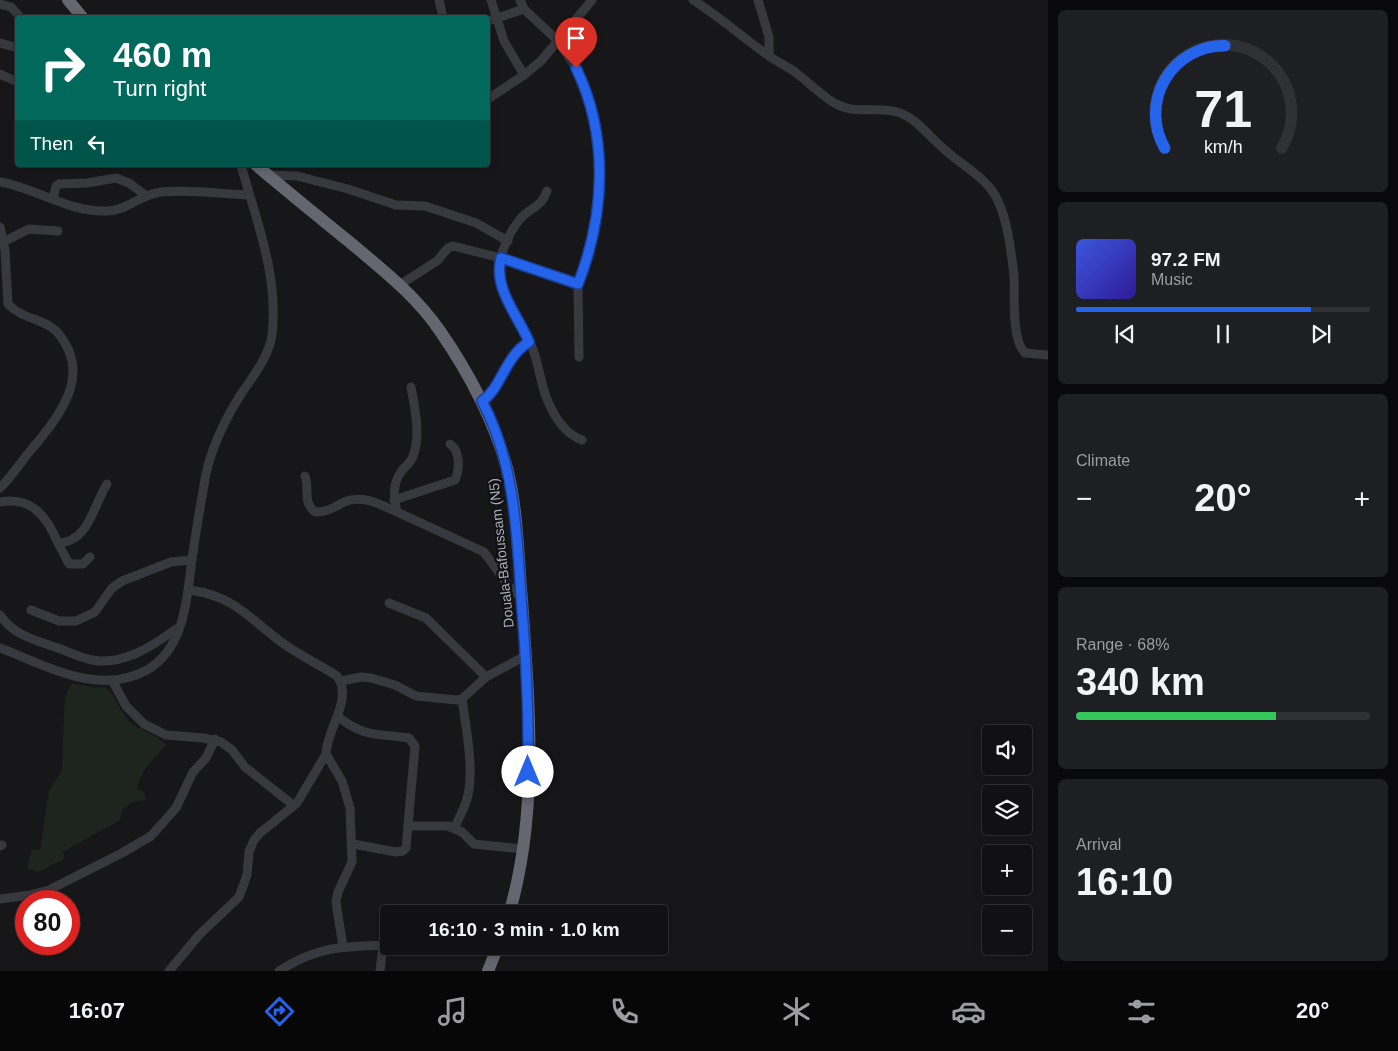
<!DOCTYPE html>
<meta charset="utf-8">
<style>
:root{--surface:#111114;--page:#1e1f22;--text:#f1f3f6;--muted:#9c9da0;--line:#303134;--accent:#2563eb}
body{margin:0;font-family:Helvetica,sans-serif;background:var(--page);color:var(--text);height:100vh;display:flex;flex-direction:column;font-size:19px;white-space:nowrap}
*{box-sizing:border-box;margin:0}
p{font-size:16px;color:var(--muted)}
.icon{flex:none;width:28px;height:28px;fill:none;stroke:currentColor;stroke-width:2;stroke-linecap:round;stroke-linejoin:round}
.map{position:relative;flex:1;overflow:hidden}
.sheet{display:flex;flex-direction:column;gap:10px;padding:10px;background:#09090b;width:350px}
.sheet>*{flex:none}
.guide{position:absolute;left:15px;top:15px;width:475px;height:152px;border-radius:5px;box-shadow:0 2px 8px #0003,0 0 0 1px var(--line);background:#00695c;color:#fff;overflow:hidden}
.tools{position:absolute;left:982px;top:725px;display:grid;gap:10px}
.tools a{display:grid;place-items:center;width:50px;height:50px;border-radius:5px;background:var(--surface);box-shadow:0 2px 8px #0003,0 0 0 1px var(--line);font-size:25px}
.speed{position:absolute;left:15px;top:890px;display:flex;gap:10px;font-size:25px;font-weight:700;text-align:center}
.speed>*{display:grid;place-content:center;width:65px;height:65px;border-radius:50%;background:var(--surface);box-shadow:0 2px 8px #0003,0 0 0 1px var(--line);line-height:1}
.speed .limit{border:8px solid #d22;background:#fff;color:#111}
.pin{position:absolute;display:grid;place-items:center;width:42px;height:42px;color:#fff;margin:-51px -21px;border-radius:50% 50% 50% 0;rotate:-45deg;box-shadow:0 0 5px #0007}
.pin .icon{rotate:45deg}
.me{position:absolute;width:55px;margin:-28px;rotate:0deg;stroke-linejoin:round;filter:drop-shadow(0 0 4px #0008)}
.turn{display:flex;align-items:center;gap:18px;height:105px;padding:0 15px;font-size:22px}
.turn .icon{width:65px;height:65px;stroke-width:2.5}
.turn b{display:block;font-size:35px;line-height:42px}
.then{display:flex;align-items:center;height:48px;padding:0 15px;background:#0003;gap:10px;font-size:19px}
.big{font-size:38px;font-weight:800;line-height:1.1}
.sheet .tile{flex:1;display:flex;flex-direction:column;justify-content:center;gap:8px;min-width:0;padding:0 18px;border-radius:8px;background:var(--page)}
.sheet .dial{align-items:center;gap:0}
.dial svg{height:130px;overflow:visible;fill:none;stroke:var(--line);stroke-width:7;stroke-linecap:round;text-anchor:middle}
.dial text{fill:var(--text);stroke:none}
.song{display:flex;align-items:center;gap:15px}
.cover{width:60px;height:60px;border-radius:8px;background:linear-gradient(135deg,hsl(230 70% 55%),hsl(250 70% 35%))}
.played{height:5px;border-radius:2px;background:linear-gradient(90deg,var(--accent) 80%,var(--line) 80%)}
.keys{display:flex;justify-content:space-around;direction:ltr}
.heat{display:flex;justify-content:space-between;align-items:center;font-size:28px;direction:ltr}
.charge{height:8px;border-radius:4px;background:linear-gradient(90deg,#34c759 68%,var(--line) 0)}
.trip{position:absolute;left:380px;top:905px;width:288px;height:50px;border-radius:5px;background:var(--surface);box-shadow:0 2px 8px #0003,0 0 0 1px var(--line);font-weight:800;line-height:50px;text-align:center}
.tab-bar{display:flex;height:80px;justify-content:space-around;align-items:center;background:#070708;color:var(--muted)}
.tab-bar .icon{width:35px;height:35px}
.tab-bar .on{color:var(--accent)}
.tab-bar b{font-size:22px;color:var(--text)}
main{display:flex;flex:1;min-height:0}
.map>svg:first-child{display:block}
.green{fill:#1d251e}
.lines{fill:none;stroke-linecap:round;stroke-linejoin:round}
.minor{stroke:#38393f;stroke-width:9}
.highway{stroke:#646770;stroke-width:12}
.route-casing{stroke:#184099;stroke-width:12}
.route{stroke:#2563eb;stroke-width:9}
.labels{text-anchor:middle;stroke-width:5;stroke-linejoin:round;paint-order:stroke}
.street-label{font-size:14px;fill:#a9adba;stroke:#121215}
</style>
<main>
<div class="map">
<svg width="1048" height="971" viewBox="0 0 1048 971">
<rect width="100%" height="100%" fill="#17171a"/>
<path class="green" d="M72 683 95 688 105 687C117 695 119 712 130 722 142 732 157 734 166 745 154 759 140 770 137 789L144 792 146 800C128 802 125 802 120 820L63 852 64 859 38 872 27 868 32 850H40L49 791 62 771 64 712 66 695Z"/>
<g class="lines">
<g class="minor">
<path d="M439 0 443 18"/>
<path d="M491 0 504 41 524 75"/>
<path d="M520 0 524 9 558 41 576 68 591 103 596 125 600 196 590 250 578 284 579 357"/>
<path d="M693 0C720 17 743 38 769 56 777 62 787 66 795 72 807 81 818 92 831 101 855 117 874 105 897 112 916 117 929 137 944 149 962 166 988 178 998 201 1008 222 1011 252 1014 275 1015 294 1011 340 1025 353L1048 355"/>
<path d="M758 0 769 37V56"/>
<path d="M0 4 11 7 21 18"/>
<path d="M488 21 524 9"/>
<path d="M0 43 18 48"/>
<path d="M0 74 18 82"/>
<path d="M488 99 524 75 541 61 592 0"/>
<path d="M269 175 297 176 348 189 396 205 425 206 476 223 508 241"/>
<path d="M0 182C36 188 70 213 107 211 127 211 141 194 161 192 190 189 220 194 249 195"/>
<path d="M547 191C541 208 531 207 521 218 510 230 500 254 498 270 497 291 523 327 532 347 540 366 540 388 551 408 558 422 568 435 582 440"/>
<path d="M53 199 56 186 59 184 87 183 116 178 129 183 145 195"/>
<path d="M0 227 5 250 8 304C23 320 44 318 57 332 96 377 55 421 26 456 18 467 10 478 0 488"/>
<path d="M3 242 29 229 58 231"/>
<path d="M401 284 437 261 448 248 453 246 501 258 578 284"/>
<path d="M411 387C415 409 421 435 413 456 411 463 405 466 401 472 392 484 394 498 397 512L484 552 511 589 521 598"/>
<path d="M482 401C501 389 505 356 529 342"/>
<path d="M305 476C310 489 302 502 315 512 325 513 335 507 344 502 362 494 381 505 397 512"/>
<path d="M394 500 455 480C460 470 460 450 450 444"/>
<path d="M0 502C32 496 47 517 58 543 89 542 93 506 107 484"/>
<path d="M58 543 69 564H83L90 557"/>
<path d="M190 590C237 597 249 619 284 644 301 656 320 665 337 676 354 699 326 730 326 754L342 781 350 808 352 862 338 892 336 902 343 947"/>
<path d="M389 603 426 618 486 677"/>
<path d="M31 610 59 621H76L95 612 112 588 122 581 171 562 192 560"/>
<path d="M0 615C13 634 31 639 52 646 65 650 78 657 92 660 122 666 153 646 176 629"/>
<path d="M0 648C46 665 98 697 147 670 185 648 187 598 192 559 196 531 201 502 206 474 212 446 226 418 241 394 253 376 269 357 272 335 279 276 256 220 241 165"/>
<path d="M341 681 361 677 371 678 395 685 416 696 457 700 462 699 486 677 525 656"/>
<path d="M113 682 126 706 144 724 166 735 203 738 221 742 232 750 245 767 293 805"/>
<path d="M337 716C365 738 376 733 409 738L415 746 406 848 403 851 396 852 353 844"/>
<path d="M408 826H448L462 832 474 844 523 849"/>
<path d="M455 827C459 817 466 806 468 795 474 767 466 728 462 699"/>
<path d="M0 846 2 845"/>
<path d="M0 899 30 895 49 890 122 853 151 836 176 808 193 772 206 758 215 739"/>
<path d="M169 971 199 935 239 897 247 875 249 852 254 840 260 833 297 803 326 754"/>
<path d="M279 971C319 945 343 947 389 945"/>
<path d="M380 971 383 945"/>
</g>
<g class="highway">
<path d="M68 0 83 18"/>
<path d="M256 165C288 192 320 218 352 244 384 271 416 296 440 331 469 373 493 418 507 468 518 510 518 557 522 600 529 703 539 813 509 914"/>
<path d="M488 971 498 946"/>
</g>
</g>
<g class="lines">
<g class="route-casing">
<path id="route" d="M528 772C529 714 526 656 521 597 517 531 514 461 482 401 501 389 505 356 529 342 518 315 493 289 501 258L578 284C605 215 609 136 576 68"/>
</g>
<use href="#route" class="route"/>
</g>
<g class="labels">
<g class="street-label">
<text transform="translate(501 553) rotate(-96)" y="5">Douala-Bafoussam (N5)</text>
</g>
</g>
</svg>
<div class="tools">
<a><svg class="icon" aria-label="sound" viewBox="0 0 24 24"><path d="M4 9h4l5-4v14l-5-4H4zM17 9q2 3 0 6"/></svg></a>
<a><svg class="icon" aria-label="layers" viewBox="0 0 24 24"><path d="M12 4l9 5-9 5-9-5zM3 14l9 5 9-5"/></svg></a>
<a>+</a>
<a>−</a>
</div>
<div class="speed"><div class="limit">80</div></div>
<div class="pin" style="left:576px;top:68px;background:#d93025"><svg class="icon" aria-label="arrive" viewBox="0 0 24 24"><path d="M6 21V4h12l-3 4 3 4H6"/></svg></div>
<svg class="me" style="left:528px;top:772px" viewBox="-20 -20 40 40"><circle r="19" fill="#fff"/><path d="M0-13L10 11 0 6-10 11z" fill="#2563eb"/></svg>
<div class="trip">16:10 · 3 min · 1.0 km</div>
<div class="guide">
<div class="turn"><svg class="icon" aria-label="right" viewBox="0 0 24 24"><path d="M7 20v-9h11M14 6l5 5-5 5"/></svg><div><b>460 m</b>Turn right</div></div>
<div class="then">Then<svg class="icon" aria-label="left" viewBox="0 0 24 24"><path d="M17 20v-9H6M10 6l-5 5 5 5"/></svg></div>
</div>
</div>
<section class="sheet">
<div class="tile dial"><svg viewBox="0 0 100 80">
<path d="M14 69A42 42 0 1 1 86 69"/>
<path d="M14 69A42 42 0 0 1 51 6" stroke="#2563eb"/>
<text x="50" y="56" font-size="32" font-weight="700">71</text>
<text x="50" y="72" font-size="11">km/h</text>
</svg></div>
<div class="tile">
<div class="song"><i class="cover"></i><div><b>97.2 FM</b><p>Music</p></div></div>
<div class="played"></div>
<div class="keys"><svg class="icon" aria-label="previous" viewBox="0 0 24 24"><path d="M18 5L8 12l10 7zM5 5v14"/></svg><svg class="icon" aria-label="pause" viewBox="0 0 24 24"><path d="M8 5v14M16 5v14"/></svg><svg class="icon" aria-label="next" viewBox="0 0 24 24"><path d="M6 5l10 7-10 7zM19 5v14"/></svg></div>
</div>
<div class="tile"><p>Climate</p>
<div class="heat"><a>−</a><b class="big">20°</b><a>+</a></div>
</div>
<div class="tile"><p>Range · 68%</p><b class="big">340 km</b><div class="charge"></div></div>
<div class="tile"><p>Arrival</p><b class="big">16:10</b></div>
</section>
</main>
<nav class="tab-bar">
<b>16:07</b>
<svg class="icon on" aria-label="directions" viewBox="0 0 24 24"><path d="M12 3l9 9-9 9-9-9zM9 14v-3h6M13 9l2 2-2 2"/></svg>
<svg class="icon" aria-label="music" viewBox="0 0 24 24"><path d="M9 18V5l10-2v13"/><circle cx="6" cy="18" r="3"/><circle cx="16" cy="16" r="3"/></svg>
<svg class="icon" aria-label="phone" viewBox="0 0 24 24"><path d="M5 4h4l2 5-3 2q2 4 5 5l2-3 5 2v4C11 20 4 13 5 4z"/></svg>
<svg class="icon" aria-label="climate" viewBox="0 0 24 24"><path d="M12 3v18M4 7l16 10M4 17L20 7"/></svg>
<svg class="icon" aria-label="car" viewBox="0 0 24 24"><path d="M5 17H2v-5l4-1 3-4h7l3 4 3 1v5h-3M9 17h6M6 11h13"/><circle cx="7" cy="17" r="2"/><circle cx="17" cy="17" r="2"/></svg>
<svg class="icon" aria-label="filters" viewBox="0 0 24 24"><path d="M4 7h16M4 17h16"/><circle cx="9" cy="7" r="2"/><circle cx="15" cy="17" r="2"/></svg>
<b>20°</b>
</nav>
